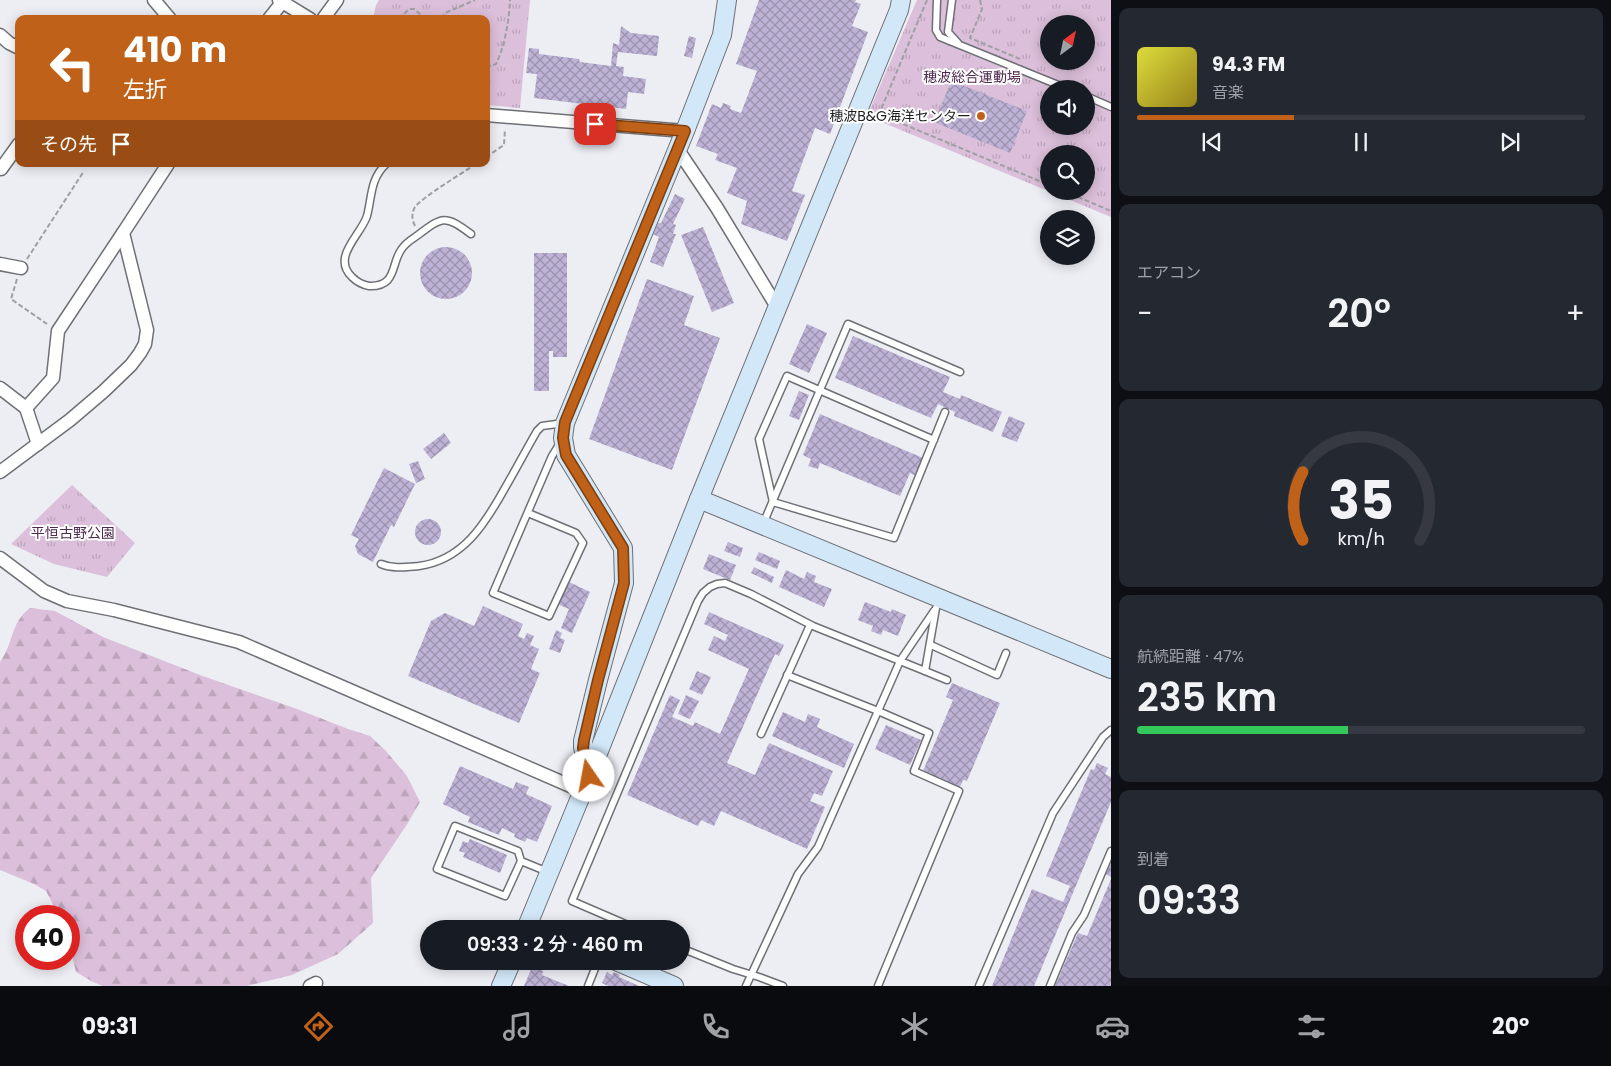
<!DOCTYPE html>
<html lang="ja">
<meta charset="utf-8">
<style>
:root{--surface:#171b24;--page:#242831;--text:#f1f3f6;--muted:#9ea1a6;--line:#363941;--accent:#c06119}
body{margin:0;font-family:Poppins,"Noto Sans JP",sans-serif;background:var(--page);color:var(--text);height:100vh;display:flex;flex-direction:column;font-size:19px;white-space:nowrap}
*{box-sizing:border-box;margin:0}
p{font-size:16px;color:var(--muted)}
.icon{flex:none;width:28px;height:28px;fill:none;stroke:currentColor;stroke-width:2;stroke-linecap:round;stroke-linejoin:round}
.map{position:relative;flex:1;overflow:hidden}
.drawer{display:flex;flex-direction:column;gap:8px;padding:8px;background:#0d0f14;width:500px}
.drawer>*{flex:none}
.guide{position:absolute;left:15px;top:15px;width:475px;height:152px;border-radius:10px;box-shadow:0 2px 12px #0003;background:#c06119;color:#fff;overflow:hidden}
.needle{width:32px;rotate:33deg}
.controls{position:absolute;left:1040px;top:15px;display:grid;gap:10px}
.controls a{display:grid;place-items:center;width:55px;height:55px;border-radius:50%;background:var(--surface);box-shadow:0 2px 12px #0003;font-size:25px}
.speed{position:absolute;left:15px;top:905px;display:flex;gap:10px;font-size:25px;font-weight:700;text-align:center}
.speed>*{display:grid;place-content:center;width:65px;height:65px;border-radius:50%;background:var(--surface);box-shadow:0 2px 12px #0003;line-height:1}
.speed .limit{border:8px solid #d22;background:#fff;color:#111}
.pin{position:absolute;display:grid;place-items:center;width:42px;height:42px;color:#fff;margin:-21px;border-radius:10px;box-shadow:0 2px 8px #0006}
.me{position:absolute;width:55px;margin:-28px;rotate:348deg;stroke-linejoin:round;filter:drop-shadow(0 0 4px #0008)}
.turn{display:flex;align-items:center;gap:18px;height:105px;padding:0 25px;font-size:22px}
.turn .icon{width:65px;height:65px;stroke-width:2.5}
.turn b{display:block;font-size:35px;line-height:42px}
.then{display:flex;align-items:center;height:48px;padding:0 25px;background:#0003;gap:10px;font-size:19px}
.big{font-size:38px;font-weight:600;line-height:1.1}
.drawer .card{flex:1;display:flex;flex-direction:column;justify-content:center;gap:8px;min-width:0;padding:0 18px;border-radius:10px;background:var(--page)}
.drawer .dial{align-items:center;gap:0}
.dial svg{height:130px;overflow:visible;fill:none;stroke:var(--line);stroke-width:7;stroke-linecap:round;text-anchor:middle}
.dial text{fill:var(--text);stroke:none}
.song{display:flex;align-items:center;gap:15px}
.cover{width:60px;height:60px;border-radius:8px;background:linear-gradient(135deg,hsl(60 70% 55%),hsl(50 70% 35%))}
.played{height:5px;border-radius:2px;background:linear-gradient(90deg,var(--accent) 35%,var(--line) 35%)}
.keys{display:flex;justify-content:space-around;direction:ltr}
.heat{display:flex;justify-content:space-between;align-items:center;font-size:28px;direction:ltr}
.charge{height:8px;border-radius:4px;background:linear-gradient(90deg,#34c759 47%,var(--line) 0)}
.trip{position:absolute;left:420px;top:920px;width:270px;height:50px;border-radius:25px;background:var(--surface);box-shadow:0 2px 12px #0003;font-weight:600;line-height:50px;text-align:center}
.dock{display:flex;height:80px;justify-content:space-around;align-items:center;background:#090b0e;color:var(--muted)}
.dock .icon{width:35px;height:35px}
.dock .active{color:var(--accent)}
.dock b{font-size:22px;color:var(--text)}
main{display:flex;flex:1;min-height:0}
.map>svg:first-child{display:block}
.forest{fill:url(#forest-firs)}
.park{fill:url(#park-tufts);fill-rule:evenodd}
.building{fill:url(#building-cross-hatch)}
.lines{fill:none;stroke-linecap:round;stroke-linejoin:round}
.lane-casing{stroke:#6e7075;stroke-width:9}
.street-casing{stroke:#6e7075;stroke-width:15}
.secondary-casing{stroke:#6e7075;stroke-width:20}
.path{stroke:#9ea0a4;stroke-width:2;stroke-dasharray:5 2.5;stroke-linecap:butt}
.lane{stroke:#fff;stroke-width:6}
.street{stroke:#fff;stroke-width:12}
.secondary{stroke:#d2e8f8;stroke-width:18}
.route-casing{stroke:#7d3f10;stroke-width:12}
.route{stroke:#c06119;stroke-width:9}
.poi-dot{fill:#c06119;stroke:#fff;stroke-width:2}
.labels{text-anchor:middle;stroke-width:4;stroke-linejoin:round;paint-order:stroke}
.park-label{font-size:14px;fill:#4f294f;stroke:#fff}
.poi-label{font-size:14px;fill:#1d1e20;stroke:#fff;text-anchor:end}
</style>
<main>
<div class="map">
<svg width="1111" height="986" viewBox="0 0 1111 986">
<defs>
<pattern id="forest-firs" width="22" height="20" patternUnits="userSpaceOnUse" patternTransform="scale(1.25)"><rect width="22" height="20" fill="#dcbfda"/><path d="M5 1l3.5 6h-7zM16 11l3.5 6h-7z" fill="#bca4bb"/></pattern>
<pattern id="park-tufts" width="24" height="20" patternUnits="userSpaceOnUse" patternTransform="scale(1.25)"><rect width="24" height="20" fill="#dcbfda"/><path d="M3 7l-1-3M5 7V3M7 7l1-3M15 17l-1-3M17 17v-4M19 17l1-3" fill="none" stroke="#bca4bb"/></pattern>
<pattern id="building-cross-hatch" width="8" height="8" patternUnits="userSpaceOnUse" patternTransform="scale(1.25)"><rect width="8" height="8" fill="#beb3d6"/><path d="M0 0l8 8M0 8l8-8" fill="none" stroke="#9a91ad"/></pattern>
</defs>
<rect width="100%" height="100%" fill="#eceef4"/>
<path class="forest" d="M30 608 55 611 103 637 200 675 297 709 348 729 370 736 385 750 407 776 420 802 406 826 371 878 373 923 338 954 292 975 247 986H103L93 982 76 972 69 943V916H59L46 891 34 884 0 870V662C14 643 10 623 30 608Z"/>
<g class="park">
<path d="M379 0H530L520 108 486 105V19H373L376 5Z"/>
<path d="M917 0H1111V217L867 116ZM1049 24H1086V61H1049ZM1049 89H1086V126H1049ZM1049 154H1086V191H1049Z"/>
<path d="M72 485 135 543 107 577 54 564 11 544Z"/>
</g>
<g class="building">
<path d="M759 0H856L855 2 861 4 852 26 868 32 830 134 815 128 792 191 805 195 787 241 741 224 747 201 727 193 737 168 715 160 718 154 696 146 712 104 721 108 723 103 731 106 730 109 741 113 757 71 736 64Z"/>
<path d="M621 26 631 33 659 36 657 56 618 52 616 66 624 67 623 76 646 79 644 94 628 92 626 109 534 98 537 74 526 73 529 48 539 49V54L579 59 580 62 611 66 613 43 619 45Z"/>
<path d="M689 36 696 38 692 58 684 56Z"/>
<path d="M954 75 965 79 962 85 1027 111 1010 153 934 122Z"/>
<path d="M675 194 685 199 673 224 676 225 673 234H676L663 267 650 262 659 237 653 234 658 223H661Z"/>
<path d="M703 227 734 303 712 312 681 235Z"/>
<circle cx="446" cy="273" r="26"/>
<path d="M534 253H567V357H553V351H549V391H534Z"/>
<path d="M647 279 694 296 684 325 720 338 672 470 589 439Z"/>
<path d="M807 324 827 333 809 373 789 364Z"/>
<path d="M853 336 950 377 943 392 960 399 961 395 1002 412 993 432 954 416 955 412 938 404 931 418 835 378Z"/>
<path d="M799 391 809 395 799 420 789 416Z"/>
<path d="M820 414 923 458 916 476 910 473 900 496 820 463 818 469 808 466 811 459 803 455Z"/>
<path d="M1009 416 1025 423 1017 442 1001 436Z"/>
<path d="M444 433 451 443 431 459 423 449Z"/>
<path d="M418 461 425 479 416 483 409 464Z"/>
<path d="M384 468 415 484 394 527 391 525 373 562 358 554 355 546 359 539 351 535Z"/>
<circle cx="428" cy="532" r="13"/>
<path d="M728 542 743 548 740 557 724 551Z"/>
<path d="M759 552 780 561 777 569 755 560Z"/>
<path d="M709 554 736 565 730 580 703 569Z"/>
<path d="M754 567 774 577 772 583 751 573Z"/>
<path d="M786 570 804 579 807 572 816 576 814 582 832 589 824 607 779 587Z"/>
<path d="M567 581 590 592 572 633 561 628 569 609 557 604Z"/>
<path d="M865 602 891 612 892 609 906 615 898 636 883 630 881 635 871 631 873 626 858 620Z"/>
<path d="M483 606 523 624 518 636 524 639 527 633 534 636 530 645 539 649 531 669 540 673 519 723 408 676 431 621 445 613 474 626Z"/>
<path d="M709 612 784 645 779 656 775 654 727 763 755 775 769 743 833 771 822 796 814 793 810 801 825 807 807 849 721 811 714 826 701 820 698 826 627 795 670 695 680 700 672 717 693 726 695 722 720 734 749 669 708 650 714 636 725 641 728 635 704 624Z"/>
<path d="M556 630 562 633 560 638 565 640 560 653 549 649Z"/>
<path d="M697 671 711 677 702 695 689 689Z"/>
<path d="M952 683 1000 703 967 781 963 780 960 787 923 771 953 700 946 697Z"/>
<path d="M686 695 699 701 690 719 678 714Z"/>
<path d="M783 712 805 722 808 714 820 719 817 727 854 744 844 768 772 736Z"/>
<path d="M886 725 921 740 910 765 875 749Z"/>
<path d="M1097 763 1108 768 1105 774 1111 777V802L1034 986H992L1032 889 1063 902 1070 886 1046 876 1091 769 1094 770Z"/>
<path d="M460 766 513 789 516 782 529 787 526 794 552 806 537 842 527 838 525 842 514 837 515 834 502 828 499 835 468 822 470 817 443 804Z"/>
<path d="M470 839 507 855 500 873 463 857 465 853 459 851 463 841 468 843Z"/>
<path d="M1111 859V877L1105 874Z"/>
<path d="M1111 879V986H1055L1078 933 1087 936Z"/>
<path d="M532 967 543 971 542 975 569 986H524Z"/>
<path d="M607 972 612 975 614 972 620 975 619 977 639 986H608L602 983Z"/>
</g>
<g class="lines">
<g class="lane-casing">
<g id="lane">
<path d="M937 0 936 30 940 37 1068 89"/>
<path d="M952 0 948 32 958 43"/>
<path d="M1086 96 1111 107"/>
<path d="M386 164C370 179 372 197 367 216 361 235 331 257 352 277 356 281 363 285 369 286 397 287 391 264 401 250 405 243 412 239 418 235 443 216 445 215 471 234"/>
<path d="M934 440 787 376 759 439 773 502 894 538 945 412"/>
<path d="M528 513 576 533 583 543 549 616 493 593 552 456 560 443"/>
<path d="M763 524 848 324 960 372"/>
<path d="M381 564C393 569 406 567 419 566 463 560 485 524 505 488 516 469 526 450 537 431L542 426 564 423"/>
<path d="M931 645 997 675 1006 653"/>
<path d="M925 671 947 680"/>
<path d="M761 734 810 625"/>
<path d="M521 861 505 896 437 869 455 826 518 851 521 861 548 872"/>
<path d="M637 929 572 901 698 601 703 593 710 587 717 584 725 583 751 594 813 626 925 671 936 608"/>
<path d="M681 948 733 969 759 977 783 986"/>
<path d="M588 986 598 961"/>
<path d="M746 986 798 874 818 847 878 711 787 675"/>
<path d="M878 986 959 791 914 771 929 733 878 711 900 661 934 611"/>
<path d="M979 986 1053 813 1103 737 1111 730"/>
<path d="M1050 986 1072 933 1084 915 1111 851"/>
</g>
</g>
<g class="street-casing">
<g id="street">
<path d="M154 0 170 19"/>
<path d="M279 0 310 19"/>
<path d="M269 19 284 0"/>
<path d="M323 19 337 0"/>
<path d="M0 35 9 43 19 48"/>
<path d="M486 115 685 131"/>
<path d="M678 150 717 208 777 307"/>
<path d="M0 168 1 169 19 144"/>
<path d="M0 264 21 268"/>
<path d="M0 388 26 408 53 378 58 331 123 233"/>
<path d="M26 408 38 444"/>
<path d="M0 472 70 420 104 391 131 365 140 353 145 344 147 330 123 233 168 164"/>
<path d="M0 558 44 591 67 601 114 610 239 642 582 791"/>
<path d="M310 986 316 983"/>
</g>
</g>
<g class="secondary-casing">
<g id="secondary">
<path d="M699 499 1111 669"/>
<path d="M589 776 583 747V741L598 680 624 583 623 548 566 455 563 438 565 423 685 131 722 35 727 0"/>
<path d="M526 929 589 776 699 499 899 10 901 0"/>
<path d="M616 961 674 986"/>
<path d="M501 986 512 961"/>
</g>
</g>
<g class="path">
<path d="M927 0 879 114 1049 185"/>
<path d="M980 0 982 9 970 38 1020 59"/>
<path d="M399 19 409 9H414L420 14V19"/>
<path d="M442 19 445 13 475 0"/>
<path d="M486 67 496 64C505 45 509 21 510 0"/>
<path d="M1073 81 1087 87"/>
<path d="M486 157 504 145 505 129"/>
<path d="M1064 191 1111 211"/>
<path d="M415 226C412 220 411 214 415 207 421 198 464 172 476 164"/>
<path d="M27 259 84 171"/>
<path d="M17 279 11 299 47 324"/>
</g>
<use href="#lane" class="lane"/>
<use href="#street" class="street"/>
<use href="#secondary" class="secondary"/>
</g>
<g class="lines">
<g class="route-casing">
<path id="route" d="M589 776 583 748 584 740 598 680 624 583 623 548 566 455 563 438 565 422 685 131 595 124"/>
</g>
<use href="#route" class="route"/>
</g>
<circle class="poi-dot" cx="981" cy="116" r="5"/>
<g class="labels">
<g class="park-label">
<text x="972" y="82">穂波総合運動場</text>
<text x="73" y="538">平恒古野公園</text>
</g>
<g class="poi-label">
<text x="971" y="121">穂波B&amp;G海洋センター</text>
</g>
</g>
</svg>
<div class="controls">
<a><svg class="needle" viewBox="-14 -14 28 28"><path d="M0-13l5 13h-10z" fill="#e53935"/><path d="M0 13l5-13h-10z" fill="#9ea1a6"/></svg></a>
<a><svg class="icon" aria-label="sound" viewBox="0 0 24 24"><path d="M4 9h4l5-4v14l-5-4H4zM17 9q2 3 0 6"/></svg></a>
<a><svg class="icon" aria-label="search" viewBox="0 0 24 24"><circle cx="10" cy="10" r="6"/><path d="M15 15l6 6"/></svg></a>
<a><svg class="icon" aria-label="layers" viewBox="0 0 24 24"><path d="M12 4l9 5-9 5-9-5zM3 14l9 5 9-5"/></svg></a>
</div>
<div class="speed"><div class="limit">40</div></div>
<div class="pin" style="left:595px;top:124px;background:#d93025"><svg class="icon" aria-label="arrive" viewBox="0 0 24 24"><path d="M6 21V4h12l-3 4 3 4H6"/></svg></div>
<svg class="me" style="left:589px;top:776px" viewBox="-20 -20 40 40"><circle r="19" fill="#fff"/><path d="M0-13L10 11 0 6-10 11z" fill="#c06119"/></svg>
<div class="trip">09:33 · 2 分 · 460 m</div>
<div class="guide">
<div class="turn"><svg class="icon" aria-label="left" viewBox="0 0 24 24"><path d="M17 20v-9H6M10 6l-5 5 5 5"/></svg><div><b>410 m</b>左折</div></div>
<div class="then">その先<svg class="icon" aria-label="arrive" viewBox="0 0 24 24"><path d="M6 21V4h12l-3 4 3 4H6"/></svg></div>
</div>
</div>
<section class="drawer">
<div class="card">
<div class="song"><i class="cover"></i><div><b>94.3 FM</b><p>音楽</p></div></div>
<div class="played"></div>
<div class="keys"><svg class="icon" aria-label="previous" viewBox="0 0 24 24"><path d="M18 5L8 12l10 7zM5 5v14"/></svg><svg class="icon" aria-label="pause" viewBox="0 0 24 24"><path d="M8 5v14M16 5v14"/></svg><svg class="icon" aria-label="next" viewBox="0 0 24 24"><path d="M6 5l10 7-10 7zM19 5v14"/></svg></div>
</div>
<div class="card"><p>エアコン</p>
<div class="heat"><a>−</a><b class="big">20°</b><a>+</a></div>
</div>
<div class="card dial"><svg viewBox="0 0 100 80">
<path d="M14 69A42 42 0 1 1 86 69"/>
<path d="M14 69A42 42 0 0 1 14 27" stroke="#c06119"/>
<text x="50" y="56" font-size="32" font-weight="700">35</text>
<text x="50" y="72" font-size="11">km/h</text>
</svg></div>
<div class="card"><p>航続距離 · 47%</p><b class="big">235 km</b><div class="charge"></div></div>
<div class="card"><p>到着</p><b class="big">09:33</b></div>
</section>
</main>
<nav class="dock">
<b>09:31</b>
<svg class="icon active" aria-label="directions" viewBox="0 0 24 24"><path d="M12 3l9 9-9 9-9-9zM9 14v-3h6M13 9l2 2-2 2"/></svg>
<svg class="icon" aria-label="music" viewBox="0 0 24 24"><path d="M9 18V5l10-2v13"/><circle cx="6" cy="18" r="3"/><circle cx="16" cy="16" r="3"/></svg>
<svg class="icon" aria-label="phone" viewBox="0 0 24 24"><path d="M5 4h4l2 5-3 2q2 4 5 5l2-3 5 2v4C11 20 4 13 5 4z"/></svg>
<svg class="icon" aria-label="climate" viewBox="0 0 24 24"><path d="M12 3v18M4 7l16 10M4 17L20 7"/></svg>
<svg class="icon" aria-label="car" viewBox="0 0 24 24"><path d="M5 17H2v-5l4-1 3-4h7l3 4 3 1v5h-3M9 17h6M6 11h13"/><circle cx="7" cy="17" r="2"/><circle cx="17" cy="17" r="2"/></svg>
<svg class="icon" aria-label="filters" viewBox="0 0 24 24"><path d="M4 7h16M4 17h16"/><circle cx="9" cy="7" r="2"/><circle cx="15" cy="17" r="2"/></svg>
<b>20°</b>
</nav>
